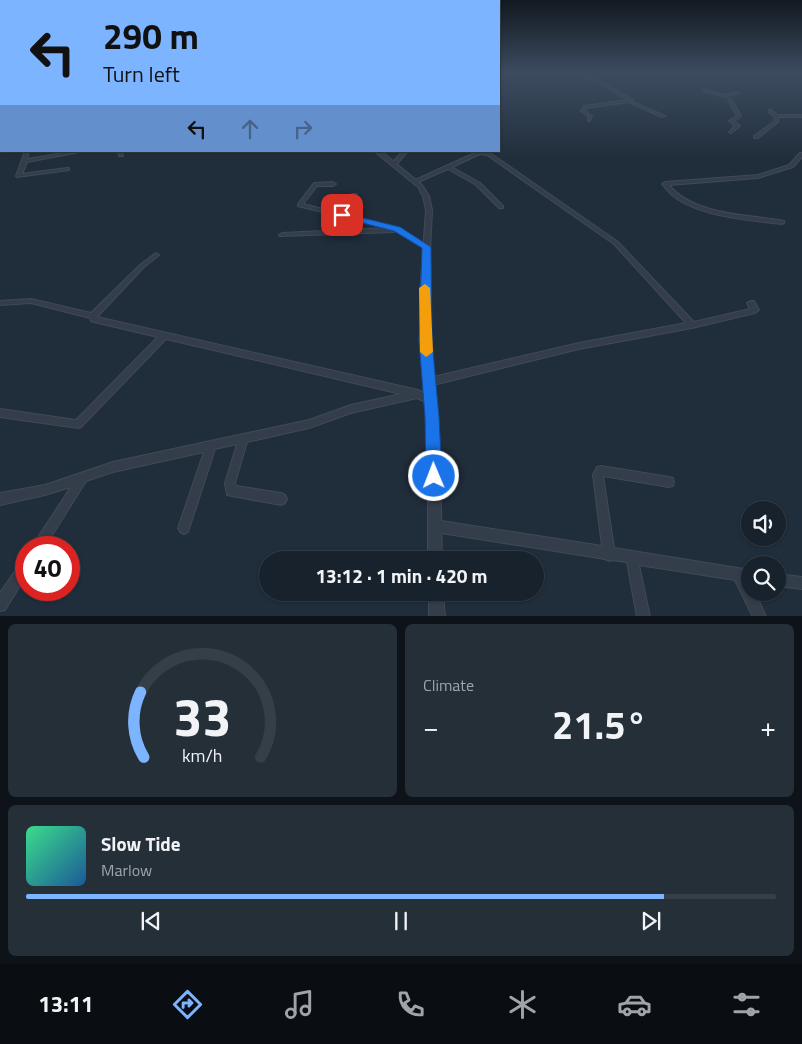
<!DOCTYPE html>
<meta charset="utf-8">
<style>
:root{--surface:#18222c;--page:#252f38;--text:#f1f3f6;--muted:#9fa4a9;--line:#363f48;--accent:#7cb4ff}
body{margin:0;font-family:"Titillium Web",sans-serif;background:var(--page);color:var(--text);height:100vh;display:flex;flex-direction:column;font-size:19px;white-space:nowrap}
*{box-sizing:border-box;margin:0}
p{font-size:16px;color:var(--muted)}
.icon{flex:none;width:28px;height:28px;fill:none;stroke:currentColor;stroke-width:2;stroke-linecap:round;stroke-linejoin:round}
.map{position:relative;height:616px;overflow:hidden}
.details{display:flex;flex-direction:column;gap:8px;padding:8px;background:#0d1318;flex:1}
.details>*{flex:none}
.guide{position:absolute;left:0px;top:0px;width:500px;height:152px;box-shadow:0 1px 4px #0004,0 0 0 1px var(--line);background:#7cb4ff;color:#111;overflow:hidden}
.tools{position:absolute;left:741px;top:501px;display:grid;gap:10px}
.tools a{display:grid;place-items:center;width:45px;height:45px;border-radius:50%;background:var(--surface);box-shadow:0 1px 4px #0004,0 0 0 1px var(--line);font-size:25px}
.speed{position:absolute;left:15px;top:536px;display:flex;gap:10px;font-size:25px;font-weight:700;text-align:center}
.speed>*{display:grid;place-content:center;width:65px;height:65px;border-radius:50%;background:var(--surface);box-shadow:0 1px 4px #0004,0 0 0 1px var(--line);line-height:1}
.speed .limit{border:8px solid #d22;background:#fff;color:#111}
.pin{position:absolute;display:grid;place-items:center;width:42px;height:42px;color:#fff;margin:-21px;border-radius:10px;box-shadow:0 2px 8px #0006}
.me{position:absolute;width:55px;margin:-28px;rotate:359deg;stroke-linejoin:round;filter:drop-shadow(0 0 4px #0008)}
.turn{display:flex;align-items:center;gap:18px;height:105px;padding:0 20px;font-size:22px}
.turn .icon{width:65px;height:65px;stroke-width:2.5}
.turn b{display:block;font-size:35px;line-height:42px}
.lanes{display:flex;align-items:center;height:48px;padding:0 20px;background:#0003;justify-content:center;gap:25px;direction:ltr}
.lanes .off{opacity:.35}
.big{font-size:38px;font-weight:700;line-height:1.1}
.details .tile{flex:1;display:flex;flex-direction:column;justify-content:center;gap:8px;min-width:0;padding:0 18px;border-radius:8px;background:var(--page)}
.details .dial{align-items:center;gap:0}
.dial svg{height:130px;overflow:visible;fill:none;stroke:var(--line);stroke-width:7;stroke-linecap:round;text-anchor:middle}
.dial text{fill:var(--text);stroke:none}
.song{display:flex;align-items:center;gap:15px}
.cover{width:60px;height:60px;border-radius:8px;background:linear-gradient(135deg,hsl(150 70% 55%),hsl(210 70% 35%))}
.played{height:5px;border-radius:2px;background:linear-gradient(90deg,var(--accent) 85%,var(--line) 85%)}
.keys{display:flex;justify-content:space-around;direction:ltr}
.heat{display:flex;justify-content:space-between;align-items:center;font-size:28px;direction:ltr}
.details .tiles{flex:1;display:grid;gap:8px;grid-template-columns:1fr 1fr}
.tile:last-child{grid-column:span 2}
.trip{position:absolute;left:259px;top:551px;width:285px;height:50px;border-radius:25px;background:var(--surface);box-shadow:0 1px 4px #0004,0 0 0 1px var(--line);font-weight:700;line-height:50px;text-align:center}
.tab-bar{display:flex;height:80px;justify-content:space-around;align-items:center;background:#0a0e12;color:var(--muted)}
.tab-bar .icon{width:35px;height:35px}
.tab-bar .active{color:var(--accent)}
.tab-bar b{font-size:22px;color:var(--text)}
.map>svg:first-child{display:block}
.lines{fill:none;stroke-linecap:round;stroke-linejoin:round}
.minor-casing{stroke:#404a57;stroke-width:2}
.tertiary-casing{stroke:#404a57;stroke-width:2}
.minor{fill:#343e4b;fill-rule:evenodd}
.tertiary{fill:#343e4b;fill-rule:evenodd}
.route{fill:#1a73e8;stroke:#114b97}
.slow{fill:#f59e0b}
</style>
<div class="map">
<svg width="802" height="617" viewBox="0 0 802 617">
<rect width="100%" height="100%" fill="#202d3b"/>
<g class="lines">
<g class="minor-casing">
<g id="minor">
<path d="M582 74H586L633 100V102L665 116 662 117 629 102 586 108 585 111 592 116 590 121H588V116L581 111 584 106 628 100Z"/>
<path d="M704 89 724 95 738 92 740 93 724 97 703 91Z"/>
<rect x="0" y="93" width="1" height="2"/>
<path d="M730 99 732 100 741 116 734 121 740 126 731 133 729 132 735 126 729 121 737 116 728 100Z"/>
<path d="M769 110H771L777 115H802V117H778V122L758 138H754V136L775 121 774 116 769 112Z"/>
<rect x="0" y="147" width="1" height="2"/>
<path d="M25 151H29L27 159H28L74 151H85L27 162 22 174 67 168H69V170L17 177 16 176Z"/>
<path d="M118 151H122L123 156H119Z"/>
<path d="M403 151H408L396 165H392V163Z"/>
<path d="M477 152 490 153 618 242 694 322 750 309 747 303 751 301H754L759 310 755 313 692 328 579 349 429 386 426 385 425 382 426 379 429 378 579 343 686 323 614 244 487 155 480 154 452 167 480 183 503 206V208H499L476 185 448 169 418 182 413 181Z"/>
<path d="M800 153H802V157L793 167 758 178 669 185C695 216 747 214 784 221V223L782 224C748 220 701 217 673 196 669 193 666 188 662 184L665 182 758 175 789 165Z"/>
<path d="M314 183 333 182 336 184 333 186H317L303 204 340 213 352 194H356L357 195 345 214 399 228 430 247 427 249 425 248 396 231 393 232 280 236 279 235 282 233 387 228 298 206V204Z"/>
<path d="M156 253 159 255 158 256 144 267 97 317 418 390 433 397 435 400 433 403 430 404 417 398 351 413 309 428 247 442 235 483 236 486 281 493 285 495 287 499 285 503 281 505 227 495 225 483 237 444 215 449 188 532 184 534 180 532 178 528 204 452 113 472 86 481 44 548H31L71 487 45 495 0 505V493L45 485 113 462 309 420 351 405 401 394 166 339 81 427 78 428 0 417V409L76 420 158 337 94 322 91 321 90 318 31 303 0 305V301L31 299 91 313 140 265Z"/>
<path d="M601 466 669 477 673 478 674 482 673 486 669 487 603 476 614 548 750 570V592H755L766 617H753L735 580 639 565 650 617H637L627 562 611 560 609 561 605 559 435 532 431 530 429 526 431 522 435 520 602 546 593 475 597 467Z"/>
<path d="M26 559V576L5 610 0 611V593L22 561Z"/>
<path d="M778 574 802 577V589L778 586Z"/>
</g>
</g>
<g class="tertiary-casing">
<g id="tertiary">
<rect x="0" y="90" width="1" height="2"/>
<path d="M374 151H381L422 185 429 196 432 210 428 294 440 460 442 560H428V460L420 294 426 210 423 196 418 187Z"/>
<path d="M429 592H443L445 617H429Z"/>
</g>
</g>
<use href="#minor" class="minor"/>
<use href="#tertiary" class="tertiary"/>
</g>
<linearGradient id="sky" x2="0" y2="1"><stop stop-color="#121920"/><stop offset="0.46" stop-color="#3c4c60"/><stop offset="1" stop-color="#3c4c60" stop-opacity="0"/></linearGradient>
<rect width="802" height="160" fill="url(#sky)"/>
<path class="route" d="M342 213 400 227 431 247 432 341 439 417 442 476 440 482 434 484 429 482 426 476 425 417 419 341 422 248 394 231 339 217V214Z"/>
<path class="slow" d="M425 284 430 288 433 352 426 357 420 352 419 288Z"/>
</svg>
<div class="tools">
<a><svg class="icon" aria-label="sound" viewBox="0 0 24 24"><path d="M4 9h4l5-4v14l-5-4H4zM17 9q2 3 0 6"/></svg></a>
<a><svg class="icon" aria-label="search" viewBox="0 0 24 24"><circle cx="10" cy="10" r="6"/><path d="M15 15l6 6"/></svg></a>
</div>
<div class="speed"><div class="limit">40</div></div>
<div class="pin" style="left:342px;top:215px;background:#d93025"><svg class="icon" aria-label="arrive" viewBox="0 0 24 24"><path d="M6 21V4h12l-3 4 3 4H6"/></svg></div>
<svg class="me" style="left:434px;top:476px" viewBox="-20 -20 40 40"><circle r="17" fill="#1a73e8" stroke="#fff" stroke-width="3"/><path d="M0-11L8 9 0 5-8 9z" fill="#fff"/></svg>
<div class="trip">13:12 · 1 min · 420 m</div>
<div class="guide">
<div class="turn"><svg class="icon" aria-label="left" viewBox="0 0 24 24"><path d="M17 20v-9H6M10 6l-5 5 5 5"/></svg><div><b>290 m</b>Turn left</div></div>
<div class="lanes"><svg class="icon" aria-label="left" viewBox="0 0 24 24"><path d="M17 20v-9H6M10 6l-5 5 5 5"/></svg><svg class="icon off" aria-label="ahead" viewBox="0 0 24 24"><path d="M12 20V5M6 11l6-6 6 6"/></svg><svg class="icon off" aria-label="right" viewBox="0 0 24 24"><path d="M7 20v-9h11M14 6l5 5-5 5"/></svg></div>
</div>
</div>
<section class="details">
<div class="tiles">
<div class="tile dial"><svg viewBox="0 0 100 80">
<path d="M14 69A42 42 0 1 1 86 69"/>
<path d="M14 69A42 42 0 0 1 12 29" stroke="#7cb4ff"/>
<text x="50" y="56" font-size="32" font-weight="700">33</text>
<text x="50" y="72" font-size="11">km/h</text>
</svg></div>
<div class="tile"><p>Climate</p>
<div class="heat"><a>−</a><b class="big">21.5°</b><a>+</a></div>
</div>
<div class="tile">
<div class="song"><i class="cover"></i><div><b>Slow Tide</b><p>Marlow</p></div></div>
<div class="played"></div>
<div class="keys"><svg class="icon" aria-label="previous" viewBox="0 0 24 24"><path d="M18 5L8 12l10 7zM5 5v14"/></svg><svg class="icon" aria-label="pause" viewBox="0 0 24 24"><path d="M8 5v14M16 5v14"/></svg><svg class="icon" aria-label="next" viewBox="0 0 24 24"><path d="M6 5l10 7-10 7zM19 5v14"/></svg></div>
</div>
</div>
</section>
<nav class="tab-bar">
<b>13:11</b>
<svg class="icon active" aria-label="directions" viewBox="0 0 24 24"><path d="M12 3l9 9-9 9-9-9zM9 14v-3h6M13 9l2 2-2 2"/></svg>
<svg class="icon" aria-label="music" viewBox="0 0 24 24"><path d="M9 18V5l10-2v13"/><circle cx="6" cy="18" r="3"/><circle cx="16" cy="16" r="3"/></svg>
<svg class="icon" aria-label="phone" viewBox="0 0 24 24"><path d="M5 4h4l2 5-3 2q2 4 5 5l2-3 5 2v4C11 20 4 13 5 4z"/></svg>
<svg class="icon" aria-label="climate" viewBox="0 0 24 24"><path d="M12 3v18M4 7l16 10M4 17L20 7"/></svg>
<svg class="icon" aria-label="car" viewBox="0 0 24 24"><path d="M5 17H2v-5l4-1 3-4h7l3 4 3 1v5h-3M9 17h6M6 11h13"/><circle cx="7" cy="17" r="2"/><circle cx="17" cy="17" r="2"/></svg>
<svg class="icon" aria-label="filters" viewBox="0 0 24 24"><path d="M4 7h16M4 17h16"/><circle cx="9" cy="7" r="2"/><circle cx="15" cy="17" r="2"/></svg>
</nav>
